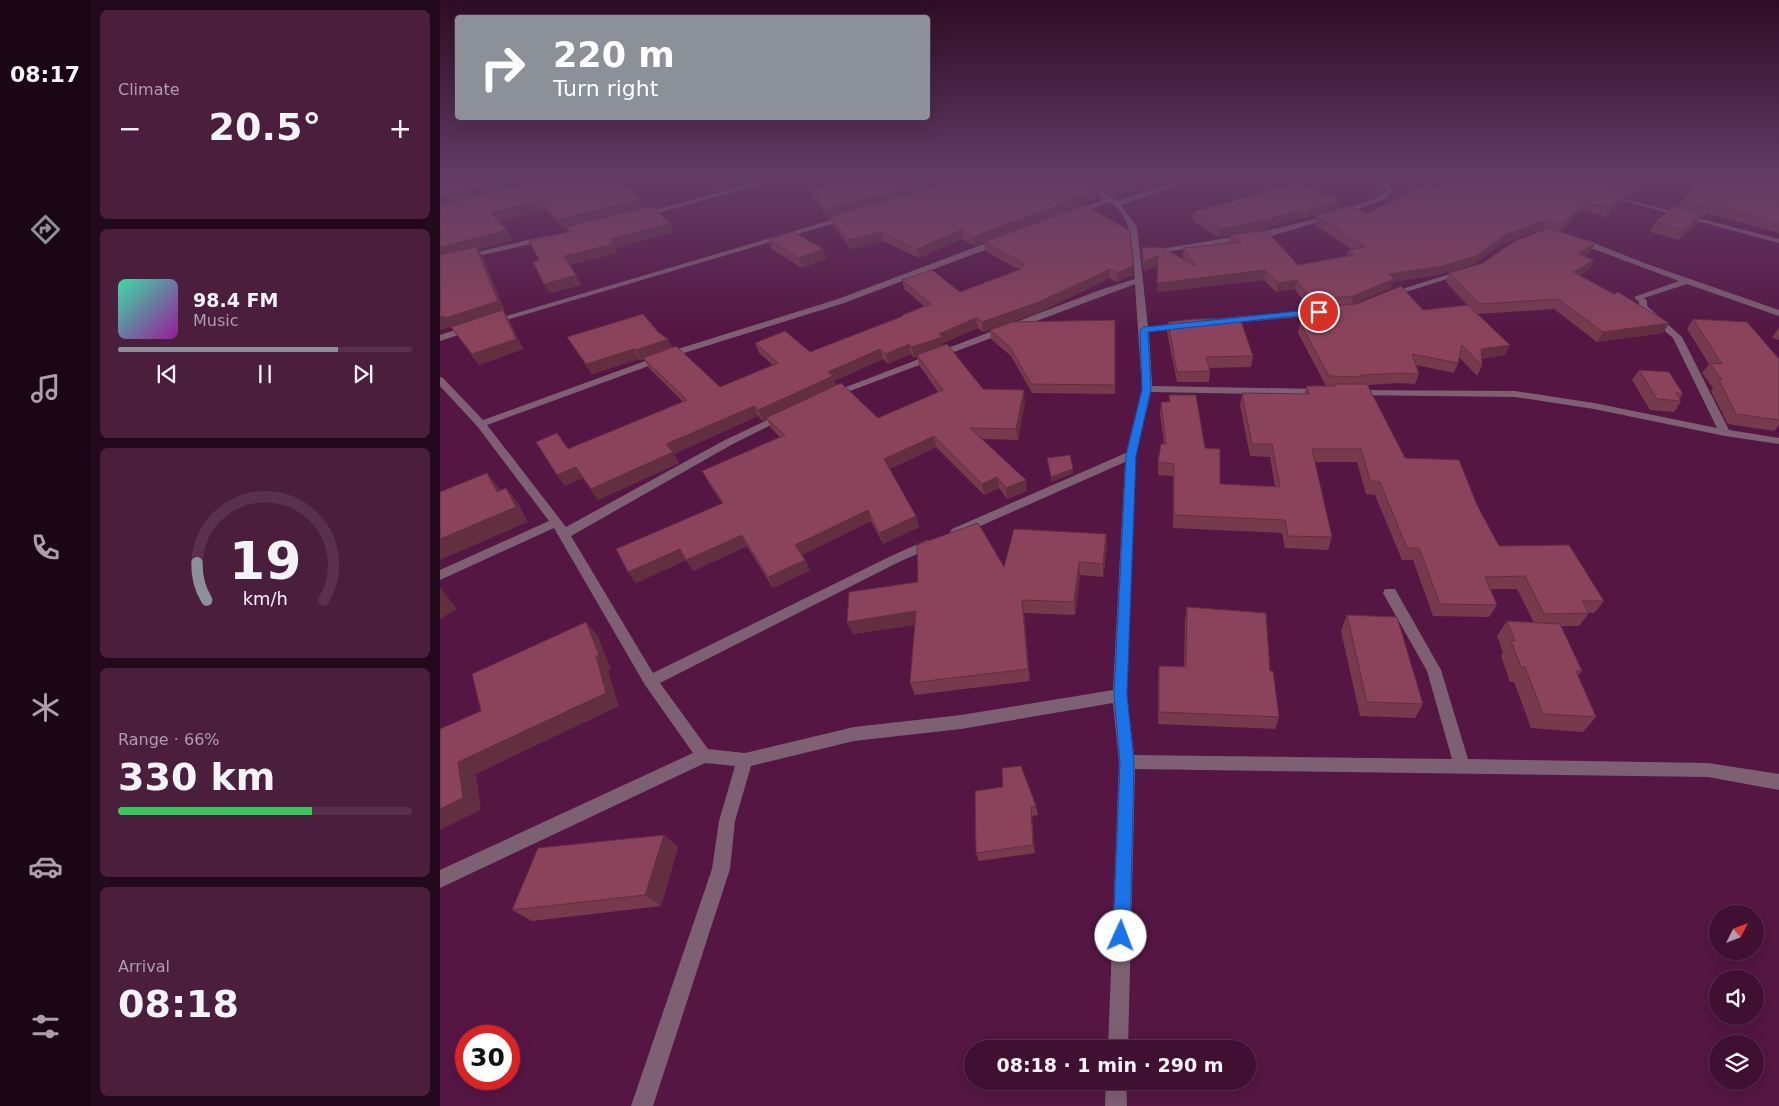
<!DOCTYPE html>
<meta charset="utf-8">
<style>
:root{--surface:#401032;--page:#4b1e3e;--text:#f1f3f6;--muted:#ae9dac;--line:#59304d;--accent:#8c9099}
body{margin:0;font-family:"DejaVu Sans",sans-serif;background:var(--page);color:var(--text);height:100vh;display:flex;flex-direction:column;font-size:19px;white-space:nowrap}
*{box-sizing:border-box;margin:0}
p{font-size:16px;color:var(--muted)}
.icon{flex:none;width:28px;height:28px;fill:none;stroke:currentColor;stroke-width:2;stroke-linecap:round;stroke-linejoin:round}
.map{position:relative;flex:1;overflow:hidden}
.drawer{display:flex;flex-direction:column;gap:10px;padding:10px;background:#23091c;width:350px}
.drawer>*{flex:none}
.hud{position:absolute;left:15px;top:15px;width:475px;height:105px;border-radius:5px;box-shadow:0 5px 20px #0002,0 0 0 1px var(--line);background:#8c9099;color:#fff;overflow:hidden}
.needle{width:32px;rotate:48deg}
.buttons{position:absolute;left:1269px;top:905px;display:grid;gap:10px}
.buttons a{display:grid;place-items:center;width:55px;height:55px;border-radius:50%;background:var(--surface);box-shadow:0 5px 20px #0002,0 0 0 1px var(--line);font-size:25px}
.speed{position:absolute;left:15px;top:1025px;display:flex;gap:10px;font-size:25px;font-weight:700;text-align:center}
.speed>*{display:grid;place-content:center;width:65px;height:65px;border-radius:50%;background:var(--surface);box-shadow:0 5px 20px #0002,0 0 0 1px var(--line);line-height:1}
.speed .limit{border:8px solid #d22;background:#fff;color:#111}
.pin{position:absolute;display:grid;place-items:center;width:42px;height:42px;color:#fff;margin:-21px;border:2px solid #fff;border-radius:50%;box-shadow:0 1px 5px #0007}
.me{position:absolute;width:55px;margin:-28px;rotate:2deg;stroke-linejoin:round;filter:drop-shadow(0 0 4px #0008)}
.turn{display:flex;align-items:center;gap:18px;height:105px;padding:0 15px;font-size:22px}
.turn .icon{width:65px;height:65px;stroke-width:2.5}
.turn b{display:block;font-size:35px;line-height:42px}
.big{font-size:38px;font-weight:700;line-height:1.1}
.drawer .widget{flex:1;display:flex;flex-direction:column;justify-content:center;gap:8px;min-width:0;padding:0 18px;border-radius:8px;background:var(--page)}
.drawer .dial{align-items:center;gap:0}
.dial svg{height:130px;overflow:visible;fill:none;stroke:var(--line);stroke-width:7;stroke-linecap:round;text-anchor:middle}
.dial text{fill:var(--text);stroke:none}
.song{display:flex;align-items:center;gap:15px}
.cover{width:60px;height:60px;border-radius:8px;background:linear-gradient(135deg,hsl(160 70% 55%),hsl(300 70% 35%))}
.played{height:5px;border-radius:2px;background:linear-gradient(90deg,var(--accent) 75%,var(--line) 75%)}
.keys{display:flex;justify-content:space-around;direction:ltr}
.heat{display:flex;justify-content:space-between;align-items:center;font-size:28px;direction:ltr}
.charge{height:8px;border-radius:4px;background:linear-gradient(90deg,#34c759 66%,var(--line) 0)}
.trip{position:absolute;left:524px;top:1040px;width:292px;height:50px;border-radius:25px;background:var(--surface);box-shadow:0 5px 20px #0002,0 0 0 1px var(--line);font-weight:700;line-height:50px;text-align:center}
main{display:flex;flex:1;min-height:0}
.tabs{display:flex;flex-direction:column;width:90px;justify-content:space-around;align-items:center;background:#1a0614;color:var(--muted)}
.tabs .icon{width:35px;height:35px}
.tabs .active{color:var(--accent)}
.tabs b{font-size:22px;color:var(--text)}
.map>svg:first-child{display:block}
.lines{fill:none;stroke-linecap:round;stroke-linejoin:round}
.street{fill:#7d6172;fill-rule:evenodd}
.wall{fill:#773a4d;fill-rule:evenodd}
.shaded-wall{fill:#612f3f}
.building{fill:#8a435a;stroke:#612f3f}
.route{fill:#1a73e8;stroke:#114b97}
</style>
<main>
<nav class="tabs">
<b>08:17</b>
<svg class="icon active" aria-label="directions" viewBox="0 0 24 24"><path d="M12 3l9 9-9 9-9-9zM9 14v-3h6M13 9l2 2-2 2"/></svg>
<svg class="icon" aria-label="music" viewBox="0 0 24 24"><path d="M9 18V5l10-2v13"/><circle cx="6" cy="18" r="3"/><circle cx="16" cy="16" r="3"/></svg>
<svg class="icon" aria-label="phone" viewBox="0 0 24 24"><path d="M5 4h4l2 5-3 2q2 4 5 5l2-3 5 2v4C11 20 4 13 5 4z"/></svg>
<svg class="icon" aria-label="climate" viewBox="0 0 24 24"><path d="M12 3v18M4 7l16 10M4 17L20 7"/></svg>
<svg class="icon" aria-label="car" viewBox="0 0 24 24"><path d="M5 17H2v-5l4-1 3-4h7l3 4 3 1v5h-3M9 17h6M6 11h13"/><circle cx="7" cy="17" r="2"/><circle cx="17" cy="17" r="2"/></svg>
<svg class="icon" aria-label="filters" viewBox="0 0 24 24"><path d="M4 7h16M4 17h16"/><circle cx="9" cy="7" r="2"/><circle cx="15" cy="17" r="2"/></svg>
</nav>
<section class="drawer">
<div class="widget"><p>Climate</p>
<div class="heat"><a>−</a><b class="big">20.5°</b><a>+</a></div>
</div>
<div class="widget">
<div class="song"><i class="cover"></i><div><b>98.4 FM</b><p>Music</p></div></div>
<div class="played"></div>
<div class="keys"><svg class="icon" aria-label="previous" viewBox="0 0 24 24"><path d="M18 5L8 12l10 7zM5 5v14"/></svg><svg class="icon" aria-label="pause" viewBox="0 0 24 24"><path d="M8 5v14M16 5v14"/></svg><svg class="icon" aria-label="next" viewBox="0 0 24 24"><path d="M6 5l10 7-10 7zM19 5v14"/></svg></div>
</div>
<div class="widget dial"><svg viewBox="0 0 100 80">
<path d="M14 69A42 42 0 1 1 86 69"/>
<path d="M14 69A42 42 0 0 1 8 46" stroke="#8c9099"/>
<text x="50" y="56" font-size="32" font-weight="700">19</text>
<text x="50" y="72" font-size="11">km/h</text>
</svg></div>
<div class="widget"><p>Range · 66%</p><b class="big">330 km</b><div class="charge"></div></div>
<div class="widget"><p>Arrival</p><b class="big">08:18</b></div>
</section>
<div class="map">
<svg width="1339" height="1106" viewBox="0 0 1339 1106">
<rect width="100%" height="100%" fill="#551643"/>
<g class="lines">
<g class="street">
<path d="M332 178H343L203 217 196 215Z"/>
<path d="M627 178C646 178 662 192 678 201L748 178H758L681 205 697 227 708 327 743 322 747 325 743 328 709 332 712 386 881 389 886 392 881 395 711 392 696 455 687 695 694 755 1012 759 987 671 943 593 945 589H955L1001 670 1028 759 1268 763 1339 774V790L1268 777 695 769 688 1049H668L679 762 673 703 521 729 414 741 311 766 295 821 290 869 213 1106H191L272 869 279 821 295 766 265 763 0 888V870L253 753 205 685 114 528 0 580V570L109 521 37 426 0 386V377L3 378 43 420 241 348 398 299 557 239H563V243L404 303 247 352 47 425 126 527 283 441 338 415H346L347 417 291 445 131 536 213 673 451 556 487 540H495L497 543 495 546 459 562 220 683 268 749 305 753 414 727 521 715 673 690 685 462 520 535H512L510 532 512 529 686 453 702 389 695 284 394 397H386L385 395 660 290 695 279C692 253 695 218 670 202L637 214H633V212L665 199Z"/>
<path d="M920 178C932 178 945 180 953 189L947 198 908 213 831 236 712 254 708 252 712 250C781 239 851 230 917 205 928 201 940 199 947 189L944 186Z"/>
<path d="M1165 194 1339 239V243L1165 196Z"/>
<path d="M405 216 412 218 53 324H47L46 322Z"/>
<path d="M105 236 109 238 108 240 0 265V261Z"/>
<path d="M1135 238H1141L1207 264 1339 310V316L1247 284 1204 298 1207 301V306L1242 337 1289 430 1339 438V444L1285 436 1154 409 1075 397 912 395V391L916 390 1075 391 1154 403 1277 428 1233 338 1200 309 1199 302 1194 297 1239 281 1135 242Z"/>
<path d="M1019 271 1026 273 950 297 943 295Z"/>
<path d="M893 308 896 309V313L783 324 779 321 783 318Z"/>
<path d="M31 325 35 328 34 330 0 341V335Z"/>
<path d="M666 1081H686L687 1106H665Z"/>
</g>
</g>
<g class="wall">
<path d="M0 178H178L203 199 207 207 230 223 234 232 175 248 177 253 130 265 141 285 110 293 104 284 99 260 128 232 127 229H124L106 210 60 222 73 240 38 249 43 257 65 312H64L69 320 83 349 39 365 11 327Z"/>
<path d="M261 178H313L275 188Z"/>
<path d="M415 178H712V181L672 195 648 181 641 179 660 190V198L635 206V208L693 275 676 282 670 278 600 312 543 332 538 328 503 343V346L543 389 585 401 578 440 542 439 587 491 567 499 559 488 544 495 496 447 450 469 476 516 479 527 443 544 431 521 362 555 365 560 370 570 333 588 307 546 253 571 246 560 196 583 188 572 282 503 268 482 262 471 340 437 331 428 327 419 323 421 318 416 234 454 239 463 158 500 143 478 125 486 117 475 128 449 243 402 209 368 204 359 201 360 199 359 152 374 127 337 219 333 228 339 232 348 280 387 333 365 319 353 315 343 370 352 462 317V315L484 306 464 289 462 280 520 292 578 270V269L545 251 544 242 535 246 522 239 479 258 443 241 411 249 393 225 391 218 389 219 374 199 371 190ZM471 354 474 358 477 356 479 365 498 392 438 418 396 385 394 381 443 359 448 364Z"/>
<path d="M842 178H870L858 183 900 201 898 210 927 214 998 188 1015 178H1207L1205 181 1188 196H1185L1182 202 1166 217 1142 210 1119 231 1155 243 1150 253 1144 256 1154 260 1149 269 1139 275 1229 323 1223 333 1157 342 1114 309 1037 314 1070 345 1065 355 1041 359 1042 366 1037 376 1019 357 1018 363 1014 373 976 365 979 374 975 384 958 383 928 385 965 458 1037 505 1059 546 1164 601 1154 613H1149L1139 626H1121L1142 671 1138 675 1156 717 1143 732 1091 728 1074 682H1070L1061 656 1063 652 1057 636 1067 621 1094 623 1077 589H1050L1057 605 1049 617 993 616 973 560H962L935 495 926 494 917 462H874L892 537 888 550 845 548 842 533 733 528V476L718 475V462L724 444 720 414 721 402H729V395L765 448 780 484 835 487 830 457 810 456 800 405 802 393 865 394 866 386H886L858 333 860 323 878 322 874 317 876 309H869L855 289 836 292 824 280 717 292 718 265 704 271 702 258V248L718 249 744 259 743 258V248L789 244 790 235 858 265 907 256 908 250H913L875 225 876 216 866 219 862 217 820 230 778 237 753 221V212L856 183ZM1103 229 1105 230 1043 263 1009 273 1006 282 1029 307 983 310 912 304 951 288 953 282 998 275 1032 265 1063 243Z"/>
<path d="M1260 178H1339V233L1267 213 1264 217 1261 216 1257 223 1239 240 1210 232 1215 222 1237 207 1241 201 1251 192Z"/>
<path d="M329 240 383 249 386 259 362 268 332 249Z"/>
<path d="M1253 319 1339 359V425L1334 431 1288 424 1271 391 1273 388 1262 373 1269 364 1247 329Z"/>
<path d="M675 320V394L592 393 571 356 551 339 550 330Z"/>
<path d="M728 322 813 356 811 367 769 368 770 371 769 382H737L727 332Z"/>
<path d="M1339 327V340L1332 338Z"/>
<path d="M1199 370 1243 394 1239 399 1241 401 1234 412 1210 410 1192 380Z"/>
<path d="M666 534 667 547 663 577 640 575 635 615 584 613 590 681 475 695 470 683 475 625 413 634 478 582 564 567Z"/>
<path d="M747 607 830 671 839 717 835 729 718 724V680L719 666 744 667 745 620Z"/>
<path d="M907 615 983 704 975 718 920 716 901 631Z"/>
<path d="M535 791 596 806 598 815 592 816 595 853 539 861 536 853Z"/>
<path d="M224 835 238 847 221 906 92 921 72 910Z"/>
</g>
<g class="shaded-wall">
<path d="M88 178 93 187 0 207V196Z"/>
<path d="M271 178H313L275 188Z"/>
<path d="M502 178H533L391 216V218L389 219 386 210Z"/>
<path d="M696 178H712V181L672 195V186Z"/>
<path d="M858 178H870L857 183Z"/>
<path d="M1204 178H1207L1205 181 1188 196 1193 188Z"/>
<path d="M660 190V198L635 206V208L535 246 533 237 632 198Z"/>
<path d="M1187 193 1182 202 1166 217 1170 208Z"/>
<path d="M203 199 207 209 126 227 127 229H124L119 219Z"/>
<path d="M101 200 106 210 57 223 51 213Z"/>
<path d="M900 201 898 210 866 219 868 211Z"/>
<path d="M1146 202 1142 210 1119 232 1123 223Z"/>
<path d="M1273 204 1267 213 1264 217 1269 208Z"/>
<path d="M864 209 862 217 820 230 778 237 779 229Z"/>
<path d="M1263 213 1257 223 1239 240 1244 230Z"/>
<path d="M1107 220 1103 229 1063 243 1032 265 998 275 953 282 951 288 911 305 913 296 949 274Z"/>
<path d="M230 223 234 232 175 248 177 253 130 265 124 256 170 239Z"/>
<path d="M67 230 73 240 38 249 43 257 65 312H64L69 320 83 349 39 365 11 327 0 330V247Z"/>
<path d="M521 230 522 239 479 258 477 249Z"/>
<path d="M441 232 443 241 411 249 408 240Z"/>
<path d="M1155 243 1150 253 1133 264 1138 254Z"/>
<path d="M383 249 386 259 362 268 359 258Z"/>
<path d="M718 256V265L704 271V261Z"/>
<path d="M1154 260 1149 269 1129 282 1133 272Z"/>
<path d="M693 266V275L676 282 677 273Z"/>
<path d="M670 269V278L600 312 543 332 542 322Z"/>
<path d="M825 270 824 280 717 292V283Z"/>
<path d="M136 275 141 285 110 293 104 284Z"/>
<path d="M857 280 855 289 836 292 838 283Z"/>
<path d="M536 318 538 328 503 343V347L474 358 472 347 499 334Z"/>
<path d="M1229 323 1223 333 1157 342 1163 332Z"/>
<path d="M228 339 233 349 203 358 204 359 201 360 196 350Z"/>
<path d="M469 344 471 354 448 364 446 354Z"/>
<path d="M1070 345 1065 355 1037 359 1041 349Z"/>
<path d="M194 349 199 359 152 374 146 364Z"/>
<path d="M440 349 443 359 394 381 396 387 323 421 318 410 388 372Z"/>
<path d="M584 390 585 401 578 440 576 429Z"/>
<path d="M314 406 318 416 234 454 239 463 158 500 151 489 226 444Z"/>
<path d="M494 436 496 447 448 470 444 459Z"/>
<path d="M136 467 143 478 125 486 117 475Z"/>
<path d="M633 469V474L611 482V477Z"/>
<path d="M47 473 59 488 69 506 57 492Z"/>
<path d="M557 477 559 488 544 495 542 484Z"/>
<path d="M586 480 587 491 567 499 566 488Z"/>
<path d="M66 488 78 503 88 522 0 560V539Z"/>
<path d="M428 510 431 521 360 556 355 545Z"/>
<path d="M476 516 479 527 443 544 439 533Z"/>
<path d="M666 534 667 547 663 577V564Z"/>
<path d="M302 535 307 546 253 571 246 560Z"/>
<path d="M240 549 247 559 196 583 188 572Z"/>
<path d="M365 560 370 570 333 588 328 577Z"/>
<path d="M639 562 640 575 635 615 634 602Z"/>
<path d="M0 587 17 609 0 619Z"/>
<path d="M582 600 584 613 590 681 588 669Z"/>
<path d="M476 611 480 624 413 634 407 622Z"/>
<path d="M146 622 158 636 171 669 168 670 179 706 36 774 41 810 0 830V809L18 762Z"/>
<path d="M591 807 592 816 595 853 593 845Z"/>
<path d="M224 835 238 847 221 906 205 895Z"/>
</g>
<g class="building">
<path d="M0 178H88L0 196Z"/>
<path d="M88 178H178L203 199 119 219 101 200 51 213 67 230 0 247V204L89 184 91 181Z"/>
<path d="M415 178H502L386 210 371 190Z"/>
<path d="M526 178H638L660 190 632 198 635 199 533 237 521 230 477 249 441 232 408 240 391 216Z"/>
<path d="M657 178H696L672 186Z"/>
<path d="M1015 178H1129L1187 193 1170 208 1146 202 1123 223 1107 220 1067 234 1036 256 1002 266 949 274 954 279 913 296 871 300 857 280 838 283 825 270 717 283 718 256 704 261 702 248 715 247 718 249 719 246 756 266 743 248 801 242 790 235 826 230 858 265 914 255 908 250 926 247 876 216 910 206 927 214 984 184 998 188Z"/>
<path d="M1155 178H1204L1193 188Z"/>
<path d="M1260 178H1325L1335 180 1339 178V223L1273 204 1269 208 1241 201 1251 192Z"/>
<path d="M859 183 900 201 868 211 864 209 821 221 779 229 753 212Z"/>
<path d="M645 205 690 231 693 266 677 273 670 269 599 302 542 322 536 318 499 334 502 337 472 347 469 344 446 354 440 349 388 372 393 376 318 410 314 406 226 444 233 452 151 489 136 467 117 475 96 442 117 433 128 449 247 400 203 358 236 346 280 387 338 363 315 343 345 331 370 352 463 316 462 315 491 304 462 280 492 270 520 292 581 269 578 268 586 264 544 242Z"/>
<path d="M211 206 230 223 170 239 173 244 124 256 136 275 104 284 93 262 99 260 89 241 130 231 126 227Z"/>
<path d="M1234 206 1263 213 1244 230 1215 222Z"/>
<path d="M1109 228 1155 243 1138 254 1154 260 1133 272 1174 294 1178 292 1229 323 1163 332 1118 299 1040 304 1009 273 1043 263 1075 241Z"/>
<path d="M352 231 383 249 359 258 329 240Z"/>
<path d="M36 247 58 301 5 318 4 316 0 317V255Z"/>
<path d="M961 286 983 310 1028 305 1070 345 1041 349 1042 366 1022 345 1018 363 972 354 979 374 962 373 921 375 922 377 889 376 860 323 887 322 876 307 916 304Z"/>
<path d="M63 310 76 339 32 354 11 327Z"/>
<path d="M203 314 219 333 228 339 196 350 194 349 146 364 127 337Z"/>
<path d="M800 318 813 356 766 357 770 371 737 372 728 322 754 319Z"/>
<path d="M1253 319 1307 322 1339 359V420L1296 414 1279 380H1282L1270 363 1282 364Z"/>
<path d="M675 320V385L591 384 570 347 550 330 572 322Z"/>
<path d="M507 344 543 389 584 390 576 429 530 428 586 480 566 488 557 477 542 484 494 436 444 459 476 516 439 533 428 510 355 545 365 560 328 577 302 535 246 560 240 549 188 572 176 549 283 503 262 471 345 435 326 418 401 383 438 418 503 390 477 355Z"/>
<path d="M1199 370 1229 372 1243 394 1236 393 1241 401 1217 399Z"/>
<path d="M895 384H927L965 458 1019 460 1037 505 1059 546 1129 545 1164 601H1142L1149 613 1104 614 1085 576 1045 577 1057 605 1000 604 979 548H967L940 482 930 481 921 449H872L892 537 848 536 845 520 734 515V464L718 462 721 444H726L721 402H730L729 395H756L765 448 780 449V484L840 487 832 444H812L802 393 869 394 866 386H896Z"/>
<path d="M630 455 633 469 611 477 607 458Z"/>
<path d="M47 473 57 492 66 488 76 507 0 539V492Z"/>
<path d="M538 523 564 567 574 529 666 534 663 564 639 562 634 602 582 600 588 669 470 683 476 611 407 622 409 592 478 582 477 545Z"/>
<path d="M747 607 826 613 830 671H833L839 717 719 712V666L746 667Z"/>
<path d="M907 615 957 617 983 704 927 702Z"/>
<path d="M1067 621 1120 624 1142 671H1136L1156 717 1103 714 1085 667H1081L1071 641H1075Z"/>
<path d="M146 622 159 655 156 656 166 693 18 762 23 798 0 809V729L41 711 32 674Z"/>
<path d="M581 766 596 806 591 807 593 845 536 853 535 791 563 787 562 768Z"/>
<path d="M224 835 205 895 72 910 98 848Z"/>
</g>
<linearGradient id="sky" x2="0" y2="1"><stop stop-color="#2f0c25"/><stop offset="0.53" stop-color="#623c66"/><stop offset="1" stop-color="#623c66" stop-opacity="0"/></linearGradient>
<rect width="1339" height="333" fill="url(#sky)"/>
<path class="route" d="M879 309 882 310V313L708 332 711 389 696 456 687 695 694 762 690 936 687 942 681 945 675 942 673 936 680 762 674 695 686 456 702 389 700 330 704 327Z"/>
</svg>
<div class="buttons">
<a><svg class="needle" viewBox="-14 -14 28 28"><path d="M0-13l5 13h-10z" fill="#e53935"/><path d="M0 13l5-13h-10z" fill="#ae9dac"/></svg></a>
<a><svg class="icon" aria-label="sound" viewBox="0 0 24 24"><path d="M4 9h4l5-4v14l-5-4H4zM17 9q2 3 0 6"/></svg></a>
<a><svg class="icon" aria-label="layers" viewBox="0 0 24 24"><path d="M12 4l9 5-9 5-9-5zM3 14l9 5 9-5"/></svg></a>
</div>
<div class="speed"><div class="limit">30</div></div>
<div class="pin" style="left:879px;top:312px;background:#d93025"><svg class="icon" aria-label="arrive" viewBox="0 0 24 24"><path d="M6 21V4h12l-3 4 3 4H6"/></svg></div>
<svg class="me" style="left:681px;top:936px" viewBox="-20 -20 40 40"><circle r="19" fill="#fff"/><path d="M0-13L10 11 0 6-10 11z" fill="#1a73e8"/></svg>
<div class="trip">08:18 · 1 min · 290 m</div>
<div class="hud">
<div class="turn"><svg class="icon" aria-label="right" viewBox="0 0 24 24"><path d="M7 20v-9h11M14 6l5 5-5 5"/></svg><div><b>220 m</b>Turn right</div></div>
</div>
</div>
</main>
